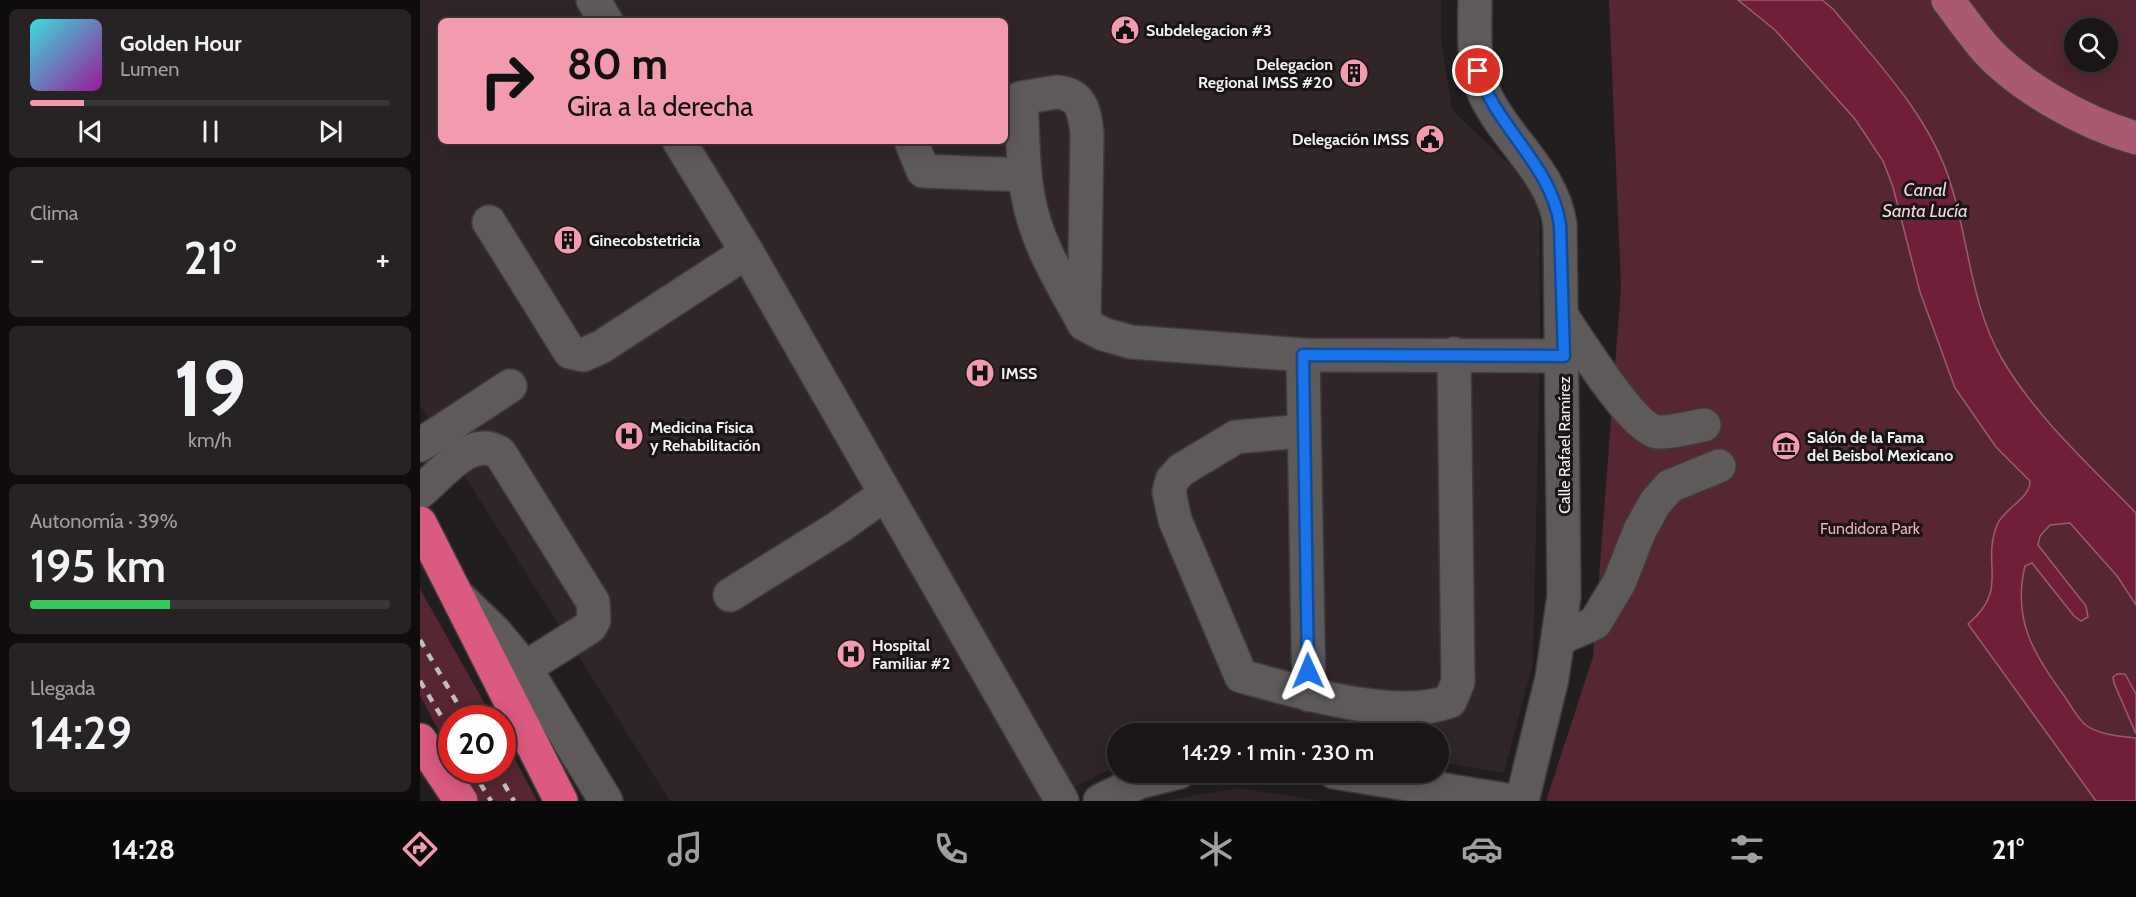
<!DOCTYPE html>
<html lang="es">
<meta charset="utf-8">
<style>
:root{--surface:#1a1617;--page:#272324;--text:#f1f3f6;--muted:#9f9fa1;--line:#383536;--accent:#f29aae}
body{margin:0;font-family:Cabin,sans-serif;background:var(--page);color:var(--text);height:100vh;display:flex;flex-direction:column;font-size:22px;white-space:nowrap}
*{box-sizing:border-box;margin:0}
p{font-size:20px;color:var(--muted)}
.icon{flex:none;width:33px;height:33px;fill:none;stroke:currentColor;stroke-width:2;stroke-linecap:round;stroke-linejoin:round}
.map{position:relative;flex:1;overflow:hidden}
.side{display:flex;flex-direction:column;gap:9px;padding:9px;background:#0e0c0d;width:420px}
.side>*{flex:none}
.guide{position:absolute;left:18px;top:18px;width:570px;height:126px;border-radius:9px;box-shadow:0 3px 15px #0003,0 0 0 2px var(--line);background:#f29aae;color:#111;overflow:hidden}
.controls{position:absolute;left:1644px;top:18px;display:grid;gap:12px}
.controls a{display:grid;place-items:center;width:54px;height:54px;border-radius:50%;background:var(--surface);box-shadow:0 3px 15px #0003,0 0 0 2px var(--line);font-size:30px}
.speed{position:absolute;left:18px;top:705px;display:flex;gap:12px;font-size:30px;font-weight:700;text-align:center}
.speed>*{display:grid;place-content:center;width:78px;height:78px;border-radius:50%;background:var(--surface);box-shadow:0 3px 15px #0003,0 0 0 2px var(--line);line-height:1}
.speed .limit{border:9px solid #d22;background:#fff;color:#111}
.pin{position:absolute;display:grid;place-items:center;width:51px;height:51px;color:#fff;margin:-26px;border:3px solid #fff;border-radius:50%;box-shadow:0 2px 6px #0007}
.me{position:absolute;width:66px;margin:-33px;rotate:359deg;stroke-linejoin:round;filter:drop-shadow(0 0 4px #0008)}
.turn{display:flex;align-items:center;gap:21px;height:126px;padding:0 30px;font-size:27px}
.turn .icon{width:78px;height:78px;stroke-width:2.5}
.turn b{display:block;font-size:42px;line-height:51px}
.big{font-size:45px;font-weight:600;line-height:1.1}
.side .card{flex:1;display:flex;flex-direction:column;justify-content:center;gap:9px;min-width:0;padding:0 21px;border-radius:9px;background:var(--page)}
.side .dial{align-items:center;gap:0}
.dial b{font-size:78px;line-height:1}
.song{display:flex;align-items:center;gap:18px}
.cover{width:72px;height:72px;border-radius:9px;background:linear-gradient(135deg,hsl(180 70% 55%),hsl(300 70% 35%))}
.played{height:6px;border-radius:3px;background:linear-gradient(90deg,var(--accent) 15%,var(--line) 15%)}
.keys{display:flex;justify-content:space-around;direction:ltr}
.heat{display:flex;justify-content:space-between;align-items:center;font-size:33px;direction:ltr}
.charge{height:9px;border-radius:4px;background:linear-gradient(90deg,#34c759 39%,var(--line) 0)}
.trip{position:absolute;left:687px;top:723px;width:342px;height:60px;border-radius:30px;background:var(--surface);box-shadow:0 3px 15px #0003,0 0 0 2px var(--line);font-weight:600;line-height:60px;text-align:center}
.menu{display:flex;height:96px;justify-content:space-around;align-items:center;background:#0a0909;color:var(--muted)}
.menu .icon{width:42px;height:42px}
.menu .selected{color:var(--accent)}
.menu b{font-size:27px;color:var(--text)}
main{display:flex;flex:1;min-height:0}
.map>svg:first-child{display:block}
.built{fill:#302628;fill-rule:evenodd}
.green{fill:#562632;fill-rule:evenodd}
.water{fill:#711f39;stroke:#985e70;stroke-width:1.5}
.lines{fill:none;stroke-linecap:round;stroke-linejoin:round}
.minor-casing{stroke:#3f3b3c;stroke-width:36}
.major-casing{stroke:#3f3b3c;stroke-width:36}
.highway-casing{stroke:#3f3b3c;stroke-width:36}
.minor{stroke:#5e5a5a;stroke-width:33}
.major{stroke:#a95a70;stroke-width:33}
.highway{stroke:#db5a7f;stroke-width:33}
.rail{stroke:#c1bebf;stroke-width:4.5;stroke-dasharray:8 8;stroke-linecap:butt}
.route-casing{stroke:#114b97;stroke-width:15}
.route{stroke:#1a73e8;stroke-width:10}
.labels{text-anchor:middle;stroke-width:6;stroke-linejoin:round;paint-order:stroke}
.poi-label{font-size:16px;font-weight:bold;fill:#f3f0f1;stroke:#191516;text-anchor:start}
.street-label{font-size:16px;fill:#f3f0f1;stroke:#191516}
.park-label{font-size:16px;fill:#f2aab9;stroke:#191516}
.water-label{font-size:18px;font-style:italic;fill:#f2d8dd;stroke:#191516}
</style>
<main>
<section class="side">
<div class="card">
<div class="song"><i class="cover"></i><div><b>Golden Hour</b><p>Lumen</p></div></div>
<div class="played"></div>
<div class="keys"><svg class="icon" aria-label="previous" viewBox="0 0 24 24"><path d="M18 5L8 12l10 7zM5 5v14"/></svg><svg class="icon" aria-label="pause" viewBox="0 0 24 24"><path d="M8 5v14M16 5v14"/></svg><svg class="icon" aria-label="next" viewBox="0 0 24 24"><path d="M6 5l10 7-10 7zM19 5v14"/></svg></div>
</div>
<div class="card"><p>Clima</p>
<div class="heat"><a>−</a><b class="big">21°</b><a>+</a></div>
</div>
<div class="card dial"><b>19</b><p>km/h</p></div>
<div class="card"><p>Autonomía · 39%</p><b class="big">195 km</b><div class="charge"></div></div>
<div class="card"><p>Llegada</p><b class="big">14:29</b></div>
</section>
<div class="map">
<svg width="1716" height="801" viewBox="0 0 1716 801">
<rect width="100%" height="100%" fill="#221e1f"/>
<g class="built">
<path d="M0 0H1021V41L1032 110 1092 167 1119 204 1120 341 1113 662 1084 773 1019 762 1018 734H698L697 766 625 801H250L0 405ZM21 21H585V141H21Z"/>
<path d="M818 788 902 801H744Z"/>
</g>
<g class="green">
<path d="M1189 0H1716V801H1126L1173 657 1201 288ZM1654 28H1688V62H1654Z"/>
<path d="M0 589 73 718H32L31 755 0 695Z"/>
<path d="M83 736 117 801H56L39 770H82Z"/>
</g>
<g class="water">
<path d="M1318 0H1402L1413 9C1457 62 1511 117 1531 185 1549 242 1551 306 1582 359 1617 418 1669 465 1716 513V605L1697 576 1650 523 1630 525 1620 536 1618 545 1666 606 1668 617 1661 621 1654 616 1612 563 1605 566C1592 620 1614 655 1645 697 1651 705 1658 720 1667 726 1681 735 1700 736 1716 738V801H1676L1548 624C1590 589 1561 565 1577 525 1583 509 1611 498 1610 481L1576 447 1535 388 1500 292 1473 187 1463 161 1435 119 1355 30Z"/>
<path d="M1697 674H1705L1716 694V734L1694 683 1693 677Z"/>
</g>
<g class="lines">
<g class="minor-casing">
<g id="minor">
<path d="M173 0 186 21"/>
<path d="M1055 0C1055 32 1052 66 1065 95 1087 141 1133 173 1140 225L1144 596 1132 678 1102 801"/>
<path d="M636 92C662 94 664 110 667 133L664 324C642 283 616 243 608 196 602 164 603 131 601 98Z"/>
<path d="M259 141 327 252 642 801"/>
<path d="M491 141 503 171 605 175"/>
<path d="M69 222 150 352 163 355 181 347 327 252"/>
<path d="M1143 318C1159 341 1213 429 1238 432 1252 433 1271 427 1284 425"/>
<path d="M664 324 683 334 711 342 883 355 1144 356"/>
<path d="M883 355 889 695"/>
<path d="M883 431 816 437 761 470 752 480 749 492 755 520 821 676C876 691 976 722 1030 701L1038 682 1034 354"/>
<path d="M0 445 90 386"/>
<path d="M0 492C22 474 51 434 80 453L173 602 174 620 170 627 105 668"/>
<path d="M310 595 419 527 465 494"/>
<path d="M41 599 75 632 105 668 186 801"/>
<path d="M1140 638 1175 623 1199 583 1220 530 1235 503 1250 486 1299 466"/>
<path d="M914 772 1092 801"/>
<path d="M680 801 719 782 759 772"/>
</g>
</g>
<g class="major-casing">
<path id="major" d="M1528 0C1539 15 1550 30 1562 45 1597 86 1664 123 1716 138"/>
</g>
<g class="highway-casing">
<g id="highway">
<path d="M0 523 141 801"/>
<path d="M0 740 41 801"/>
</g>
</g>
<use href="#minor" class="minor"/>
<use href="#major" class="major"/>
<use href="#highway" class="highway"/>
<g class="rail">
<path d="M0 640 46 718"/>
<path d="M0 681 32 734"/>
<path d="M52 770 71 801"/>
<path d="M76 770 94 801"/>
</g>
</g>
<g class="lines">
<g class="route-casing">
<path id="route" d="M888 671 883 355 1144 356 1140 225C1132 166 1076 127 1058 71"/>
</g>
<use href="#route" class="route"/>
</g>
<defs>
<g id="civic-disc" transform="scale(1.5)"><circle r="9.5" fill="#f29aae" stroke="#191516"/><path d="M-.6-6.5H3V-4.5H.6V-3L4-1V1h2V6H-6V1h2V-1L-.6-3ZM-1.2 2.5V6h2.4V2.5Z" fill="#111"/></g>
<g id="building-disc" transform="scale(1.5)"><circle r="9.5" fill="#f29aae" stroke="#191516"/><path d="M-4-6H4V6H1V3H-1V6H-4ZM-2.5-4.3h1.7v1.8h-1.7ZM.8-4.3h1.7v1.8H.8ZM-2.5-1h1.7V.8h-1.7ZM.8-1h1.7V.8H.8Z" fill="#111"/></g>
<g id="hospital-disc" transform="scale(1.5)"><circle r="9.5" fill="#f29aae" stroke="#191516"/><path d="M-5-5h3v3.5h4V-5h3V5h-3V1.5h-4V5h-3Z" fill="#111"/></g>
<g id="museum-disc" transform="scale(1.5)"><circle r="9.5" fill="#f29aae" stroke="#191516"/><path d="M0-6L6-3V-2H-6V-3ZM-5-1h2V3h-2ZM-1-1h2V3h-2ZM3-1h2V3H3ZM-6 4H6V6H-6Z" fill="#111"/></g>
</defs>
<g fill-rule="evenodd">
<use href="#civic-disc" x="705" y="30"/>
<use href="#building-disc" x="934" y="73"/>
<use href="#civic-disc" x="1010" y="139"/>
<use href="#building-disc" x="148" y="240"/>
<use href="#hospital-disc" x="560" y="373"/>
<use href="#hospital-disc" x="209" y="436"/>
<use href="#museum-disc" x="1366" y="446"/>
<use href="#hospital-disc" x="431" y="654"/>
</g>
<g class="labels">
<g class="poi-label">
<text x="726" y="36">Subdelegacion #3</text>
<text x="913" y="70" text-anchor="end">Delegacion<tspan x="913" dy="18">Regional IMSS #20</tspan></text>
<text x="989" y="145" text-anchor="end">Delegación IMSS</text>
<text x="169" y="246">Ginecobstetricia</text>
<text x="581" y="379">IMSS</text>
<text x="230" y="433">Medicina Física<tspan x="230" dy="18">y Rehabilitación</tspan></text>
<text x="1387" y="443">Salón de la Fama<tspan x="1387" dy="18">del Beisbol Mexicano</tspan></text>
<text x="452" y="651">Hospital<tspan x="452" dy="18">Familiar #2</tspan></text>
</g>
<g class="street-label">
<text transform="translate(1144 445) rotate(-90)" y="6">Calle Rafael Ramírez</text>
</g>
<g class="park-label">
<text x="1450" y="534">Fundidora Park</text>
</g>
<g class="water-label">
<text x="1505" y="196">Canal<tspan x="1505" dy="21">Santa Lucía</tspan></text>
</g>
</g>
</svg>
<div class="controls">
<a><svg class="icon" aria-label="search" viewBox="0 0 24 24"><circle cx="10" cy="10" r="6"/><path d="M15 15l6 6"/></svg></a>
</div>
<div class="speed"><div class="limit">20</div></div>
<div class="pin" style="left:1058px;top:71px;background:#d93025"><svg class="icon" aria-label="arrive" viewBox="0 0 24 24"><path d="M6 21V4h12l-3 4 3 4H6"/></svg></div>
<svg class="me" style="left:888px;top:671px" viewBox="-20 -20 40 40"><path d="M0-17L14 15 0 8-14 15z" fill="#1a73e8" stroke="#fff" stroke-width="4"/></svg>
<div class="trip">14:29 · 1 min · 230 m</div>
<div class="guide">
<div class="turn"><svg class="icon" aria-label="right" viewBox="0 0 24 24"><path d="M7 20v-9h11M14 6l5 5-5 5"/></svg><div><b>80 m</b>Gira a la derecha</div></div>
</div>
</div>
</main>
<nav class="menu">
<b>14:28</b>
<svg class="icon selected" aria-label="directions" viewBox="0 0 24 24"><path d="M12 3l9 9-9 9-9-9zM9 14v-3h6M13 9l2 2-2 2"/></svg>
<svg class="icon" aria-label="music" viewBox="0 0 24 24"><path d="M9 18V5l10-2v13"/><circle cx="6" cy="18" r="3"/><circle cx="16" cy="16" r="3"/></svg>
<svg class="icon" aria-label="phone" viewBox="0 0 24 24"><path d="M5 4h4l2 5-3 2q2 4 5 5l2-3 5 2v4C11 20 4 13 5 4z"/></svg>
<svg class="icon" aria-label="climate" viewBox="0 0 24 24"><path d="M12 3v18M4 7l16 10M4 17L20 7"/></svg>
<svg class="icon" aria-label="car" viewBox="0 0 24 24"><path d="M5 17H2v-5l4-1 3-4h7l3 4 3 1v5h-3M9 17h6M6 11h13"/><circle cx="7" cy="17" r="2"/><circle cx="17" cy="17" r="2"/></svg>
<svg class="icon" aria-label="filters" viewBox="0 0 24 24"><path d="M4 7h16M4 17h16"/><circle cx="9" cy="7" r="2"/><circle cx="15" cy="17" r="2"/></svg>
<b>21°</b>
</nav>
